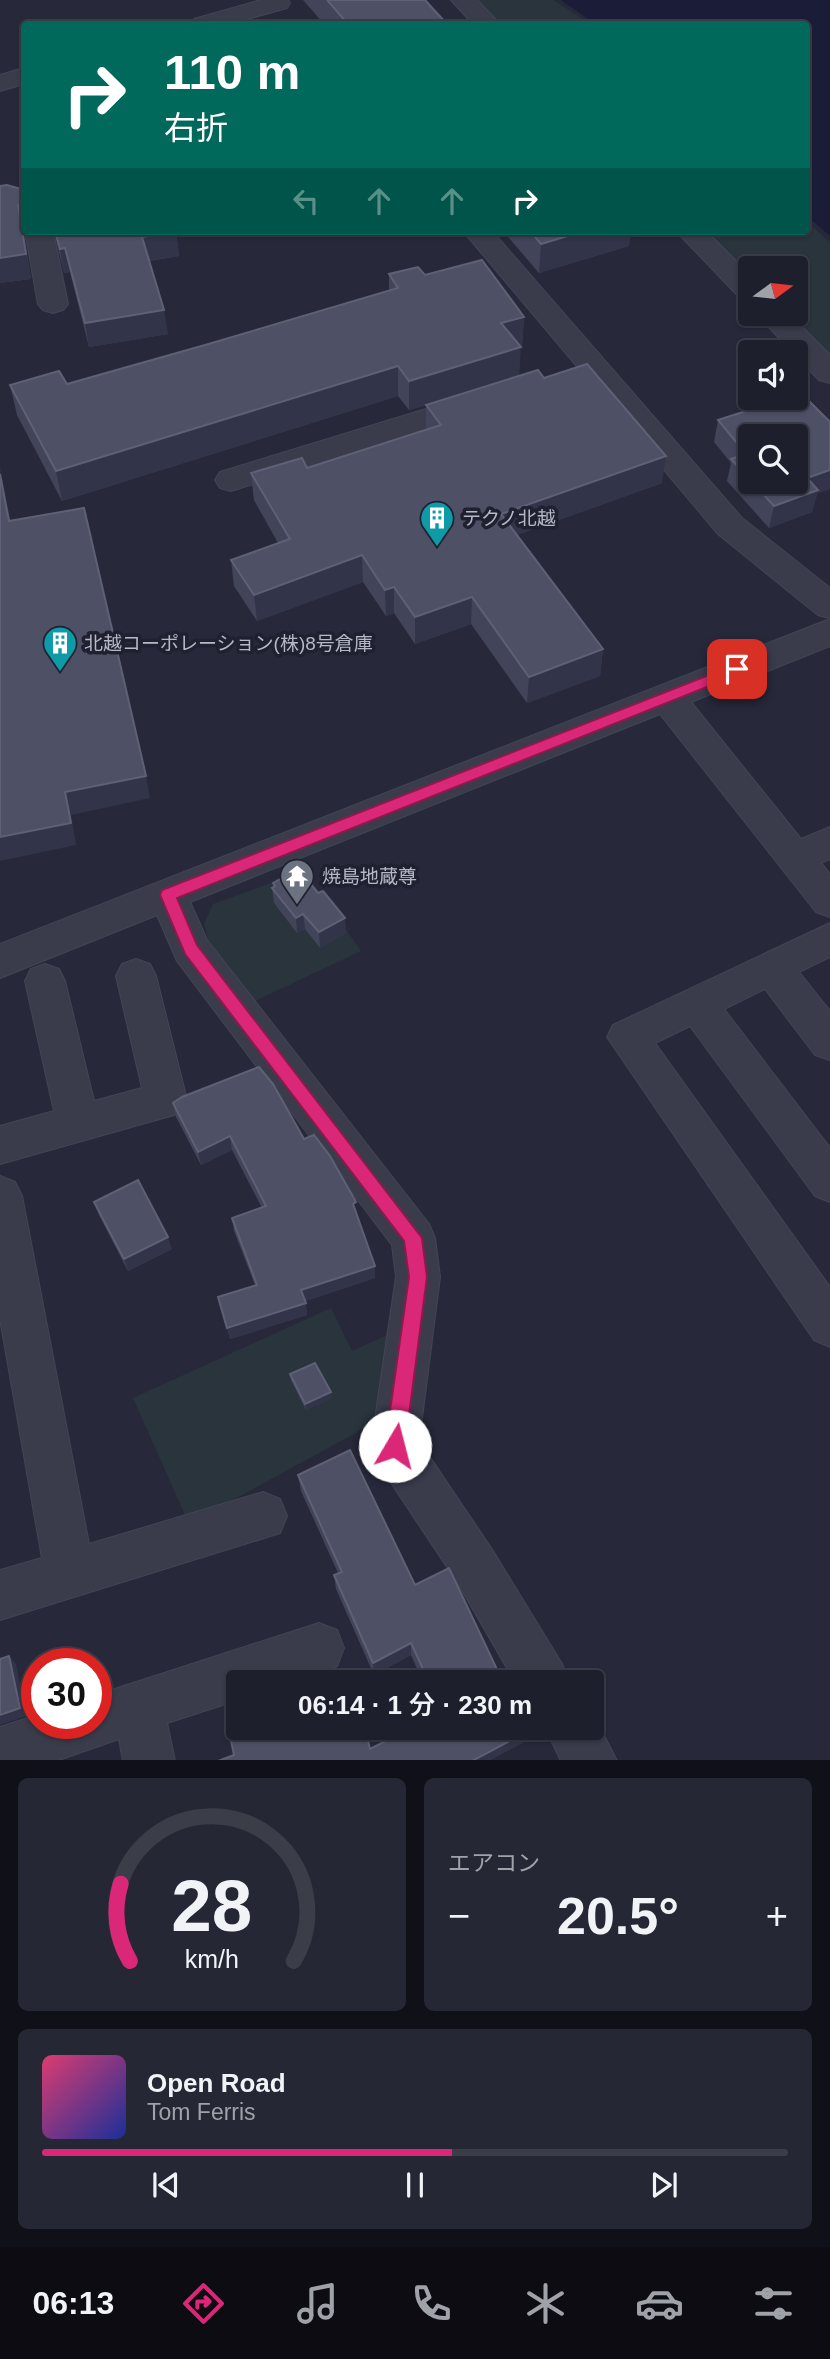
<!DOCTYPE html>
<html lang="ja">
<meta charset="utf-8">
<style>
:root{--surface:#1d1f2c;--page:#252734;--text:#f1f3f6;--muted:#a0a2a9;--line:#3b3d48;--accent:#db2777}
body{margin:0;font-family:Arial,"Noto Sans JP",sans-serif;background:var(--page);color:var(--text);height:100vh;display:flex;flex-direction:column;font-size:26px;white-space:nowrap}
*{box-sizing:border-box;margin:0}
p{font-size:23px;color:var(--muted)}
.icon{flex:none;width:38px;height:38px;fill:none;stroke:currentColor;stroke-width:2;stroke-linecap:round;stroke-linejoin:round}
.map{position:relative;height:1760px;overflow:hidden}
.drawer{display:flex;flex-direction:column;gap:18px;padding:18px;background:#101118;flex:1}
.drawer>*{flex:none}
.banner{position:absolute;left:21px;top:21px;width:789px;height:214px;border-radius:7px;box-shadow:0 2px 5px #0004,0 0 0 2px var(--line);background:#00695c;color:#fff;overflow:hidden}
.needle{width:46px;rotate:75deg}
.tools{position:absolute;left:738px;top:256px;display:grid;gap:14px}
.tools a{display:grid;place-items:center;width:70px;height:70px;border-radius:7px;background:var(--surface);box-shadow:0 2px 5px #0004,0 0 0 2px var(--line);font-size:35px}
.speed{position:absolute;left:21px;top:1648px;display:flex;gap:14px;font-size:35px;font-weight:700;text-align:center}
.speed>*{display:grid;place-content:center;width:91px;height:91px;border-radius:50%;background:var(--surface);box-shadow:0 2px 5px #0004,0 0 0 2px var(--line);line-height:1}
.speed .limit{border:10px solid #d22;background:#fff;color:#111}
.pin{position:absolute;display:grid;place-items:center;width:60px;height:60px;color:#fff;margin:-30px;border-radius:14px;box-shadow:0 4px 10px #0006}
.me{position:absolute;width:77px;margin:-38px;rotate:8deg;stroke-linejoin:round;filter:drop-shadow(0 0 5px #0008)}
.turn{display:flex;align-items:center;gap:24px;height:147px;padding:0 28px;font-size:32px}
.turn .icon{width:91px;height:91px;stroke-width:2.5}
.turn b{display:block;font-size:49px;line-height:60px}
.lanes{display:flex;align-items:center;height:66px;padding:0 28px;background:#0003;justify-content:center;gap:35px;direction:ltr}
.lanes .off{opacity:.35}
.big{font-size:52px;font-weight:600;line-height:1.1}
.drawer .card{flex:1;display:flex;flex-direction:column;justify-content:center;gap:10px;min-width:0;padding:0 24px;border-radius:10px;background:var(--page)}
.drawer .dial{align-items:center;gap:0}
.dial svg{height:182px;overflow:visible;fill:none;stroke:var(--line);stroke-width:7;stroke-linecap:round;text-anchor:middle}
.dial text{fill:var(--text);stroke:none}
.song{display:flex;align-items:center;gap:21px}
.cover{width:84px;height:84px;border-radius:10px;background:linear-gradient(135deg,hsl(340 70% 55%),hsl(230 70% 35%))}
.played{height:7px;border-radius:4px;background:linear-gradient(90deg,var(--accent) 55%,var(--line) 55%)}
.keys{display:flex;justify-content:space-around;direction:ltr}
.heat{display:flex;justify-content:space-between;align-items:center;font-size:38px;direction:ltr}
.drawer .tiles{flex:1;display:grid;gap:18px;grid-template-columns:1fr 1fr}
.card:last-child{grid-column:span 2}
.trip{position:absolute;left:226px;top:1670px;width:378px;height:70px;border-radius:7px;background:var(--surface);box-shadow:0 2px 5px #0004,0 0 0 2px var(--line);font-weight:600;line-height:70px;text-align:center}
.tabs{display:flex;height:112px;justify-content:space-around;align-items:center;background:#0c0c12;color:var(--muted)}
.tabs .icon{width:49px;height:49px}
.tabs .active{color:var(--accent)}
.tabs b{font-size:32px;color:var(--text)}
.map>svg:first-child{display:block}
.green{fill:#29343d}
.water{fill:#1b1d38}
.lines{fill:none;stroke-linecap:round;stroke-linejoin:round}
.minor-casing{stroke:#434555;stroke-width:2}
.minor{fill:#3a3c4c;fill-rule:evenodd}
.wall{fill:#42445a}
.shaded-wall{fill:#323449}
.building{fill:#4e5066;stroke:#5e6075;stroke-width:2}
.route{fill:#db2777;stroke:#8e194d;stroke-width:2}
.labels{text-anchor:middle;stroke-width:7;stroke-linejoin:round;paint-order:stroke}
.poi-label{font-size:19px;fill:#b6b7c7;stroke:#1f2131;text-anchor:start}
</style>
<div class="map">
<svg width="830" height="1761" viewBox="0 0 830 1761">
<rect width="100%" height="100%" fill="#27293b"/>
<g class="green">
<path d="M468 0H553L591 24H493Z"/>
<path d="M807 221 830 243V360L783 313H796V268H751V281L701 231H807Z"/>
<path d="M305 871 361 951 253 1002 208 940 204 924 213 904Z"/>
<path d="M331 1308 352 1351 396 1331 385 1417 189 1524 133 1398Z"/>
</g>
<path class="water" d="M561 0H830V236L807 216V24H595Z"/>
<g class="lines">
<g class="minor-casing">
<g id="minor">
<path d="M261 0H288L290 3 287 8 229 24H190L194 19Z"/>
<path d="M451 0H477L500 24H473Z"/>
<path d="M24 68V84L0 91V75Z"/>
<path d="M25 231H53L68 304 63 310 53 313 43 310 38 304Z"/>
<path d="M463 231H492L742 518 830 588V618L818 615 718 534Z"/>
<path d="M676 231H706L751 276V302L741 299Z"/>
<path d="M756 313H788L830 355V383L819 380 796 356V352H792Z"/>
<path d="M475 394 486 397 491 404 486 411 231 491 220 488 215 480 220 472Z"/>
<path d="M830 619V646L691 702 801 839 830 827V859L821 863 830 874V917L816 912 660 714 190 902 207 940 429 1224 435 1238 440 1277 419 1441 493 1551 562 1664 569 1682H515L459 1585 378 1463 371 1446 396 1277 392 1245 177 961 157 915 0 978V944Z"/>
<path d="M830 923V957L799 972 830 1011V1060L815 1055 765 989 724 1009 830 1148V1202L815 1196 690 1026 655 1043 830 1287V1347L814 1340 607 1037 613 1025Z"/>
<path d="M136 959 150 964 156 976 187 1100 181 1113 0 1164V1126L54 1111 25 981 31 969 45 964 59 969 65 981 94 1101 142 1088 116 976 122 964Z"/>
<path d="M0 1176 15 1182 22 1196 89 1544 263 1492 280 1499 287 1516 280 1533 0 1620V1570L42 1558 0 1319Z"/>
<path d="M319 1623 337 1630 344 1648 337 1666 293 1682H238V1700L167 1723 175 1761H123L119 1739 56 1761H0V1727L37 1715V1724H96V1695Z"/>
<path d="M592 1712 617 1761H561L545 1727H592Z"/>
</g>
</g>
<use href="#minor" class="minor"/>
</g>
<g class="wall">
<path d="M303 0H425L447 24H324Z"/>
<path d="M24 182V229H23L31 279 0 283 21 189Z"/>
<path d="M54 231H176L179 256 149 261 168 334 89 347 70 272 64 273Z"/>
<path d="M503 231H630L629 246 539 273Z"/>
<path d="M389 274 425 275 524 317 522 346 520 347 519 376 544 378 662 483 517 535 603 649 600 676 527 703 471 624 415 644 394 613 386 616 363 582 257 621 234 586 231 560 278 543 254 500 251 473 307 468 426 429V405L409 410 398 396 62 501 17 415 10 385 67 384 205 345 389 291Z"/>
<path d="M718 420 817 494 812 512 769 528 727 481 731 463 714 442Z"/>
<path d="M273 883 346 933 320 948 305 929 297 933 274 903 272 888 274 887Z"/>
<path d="M173 1103 304 1139 357 1215 375 1266V1278L305 1301 307 1315 230 1339 218 1297 255 1285 234 1231 232 1218 262 1208 232 1150 201 1165 176 1117Z"/>
<path d="M94 1202 172 1249 128 1271 99 1215Z"/>
<path d="M290 1374 332 1398 306 1410 291 1380Z"/>
<path d="M298 1475 415 1585 503 1682H423L411 1655 374 1675 336 1589 334 1575 338 1573 301 1491Z"/>
</g>
<g class="shaded-wall">
<path d="M18 205 31 279 0 283V258Z"/>
<path d="M176 231 179 256 146 261 142 237Z"/>
<path d="M584 231H630L629 246 539 273 541 244Z"/>
<path d="M65 248 70 272 64 273 60 249Z"/>
<path d="M164 310 168 334 89 347 85 323Z"/>
<path d="M524 317 522 346 499 352 501 323Z"/>
<path d="M521 347 519 376 409 410V381Z"/>
<path d="M398 366V396L62 501 56 471Z"/>
<path d="M666 456 662 483 500 541 501 514Z"/>
<path d="M0 468 15 545 9 521 0 474Z"/>
<path d="M830 470V489L817 494 812 512 769 528 774 506 807 478Z"/>
<path d="M362 555 363 582 257 621 254 595Z"/>
<path d="M394 587V613L386 616 385 590Z"/>
<path d="M472 597 471 624 415 644V617Z"/>
<path d="M603 649 600 676 527 703 529 677Z"/>
<path d="M146 776 150 798 71 815 76 845 0 861V837L65 792Z"/>
<path d="M303 914 305 929 297 933 296 918Z"/>
<path d="M345 918 346 933 320 948 319 932Z"/>
<path d="M230 1136 232 1150 201 1165 198 1152Z"/>
<path d="M168 1237 172 1249 128 1271 124 1259Z"/>
<path d="M375 1266V1278L303 1302 301 1290Z"/>
<path d="M306 1303 307 1315 230 1339 227 1328Z"/>
<path d="M331 1392 332 1398 306 1410 305 1404Z"/>
<path d="M411 1643V1655L374 1675 373 1663Z"/>
<path d="M9 1656 16 1664 26 1716 0 1725V1715Z"/>
<path d="M537 1727 534 1737 489 1761H472Z"/>
</g>
<g class="building">
<path d="M327 0H425L447 24H348Z"/>
<path d="M24 182V205H18L26 254 0 258V186L7 185 21 189 22 183Z"/>
<path d="M55 231H176L142 237 164 310 85 323 65 248 60 249Z"/>
<path d="M530 231H584L541 244Z"/>
<path d="M482 260 524 317 501 323 521 347 409 381 398 366 56 471 10 385 59 371 67 384 205 345 398 288 389 274 418 267 425 275Z"/>
<path d="M587 364 666 456 501 514 603 649 529 677 472 597 415 617 394 587 385 590 362 555 254 595 231 560 290 539 251 473 302 458 307 468 441 425 426 405 538 370 544 378Z"/>
<path d="M801 393 830 422V470L807 478 818 490 774 506 751 481H796V436H751V481L731 459 746 454 718 420 789 397H796V395Z"/>
<path d="M0 474 9 521 84 508 146 776 65 792 71 823 0 837Z"/>
<path d="M298 869 318 893 323 891 345 918 319 932 303 914 296 918 272 888 275 886 273 883Z"/>
<path d="M259 1067 273 1084 304 1139 314 1135 330 1156 356 1202 353 1204 375 1266 301 1290 306 1303 227 1328 218 1297 257 1285 232 1218 266 1206 230 1136 198 1152 173 1103 182 1097Z"/>
<path d="M138 1180 168 1237 124 1259 94 1202Z"/>
<path d="M315 1363 331 1392 305 1404 290 1374Z"/>
<path d="M350 1450 415 1585 449 1568 503 1682H429L411 1643 373 1663 334 1575 342 1572 298 1475Z"/>
<path d="M9 1656 20 1708 0 1715V1659Z"/>
<path d="M514 1677 516 1682H504Z"/>
<path d="M259 1727H296L298 1733 317 1727H365L370 1749 413 1727H536L472 1761H218L234 1755 230 1736Z"/>
</g>
<path class="route" d="M737 664 744 669 742 673 177 898 197 945 422 1238 427 1277 405 1446 402 1452 395 1455 388 1452 385 1446 409 1277 404 1241 185 954 160 895 162 890Z"/>
<defs>
<g id="building-pin" transform="scale(1.75)"><path d="M0 17L-7.5 6A9.5 9.5 0 1 1 7.5 6Z" fill="#0f9aa8" stroke="#1f2131"/><path d="M-4-6H4V6H1V3H-1V6H-4ZM-2.5-4.3h1.7v1.8h-1.7ZM.8-4.3h1.7v1.8H.8ZM-2.5-1h1.7V.8h-1.7ZM.8-1h1.7V.8H.8Z" fill="#fff"/></g>
<g id="temple-pin" transform="scale(1.75)"><path d="M0 17L-7.5 6A9.5 9.5 0 1 1 7.5 6Z" fill="#6b7280" stroke="#1f2131"/><path d="M0-6L5-2H3V0L6.5 2.5H4V6H1.5V3h-3V6H-4V2.5H-6.5L-3 0V-2H-5Z" fill="#fff"/></g>
</defs>
<g fill-rule="evenodd">
<use href="#building-pin" x="437" y="518"/>
<use href="#building-pin" x="60" y="643"/>
<use href="#temple-pin" x="297" y="876"/>
</g>
<g class="labels">
<g class="poi-label">
<text x="462" y="525">テクノ北越</text>
<text x="84" y="650">北越コーポレーション(株)8号倉庫</text>
<text x="322" y="883">焼島地蔵尊</text>
</g>
</g>
</svg>
<div class="tools">
<a><svg class="needle" viewBox="-14 -14 28 28"><path d="M0-13l5 13h-10z" fill="#e53935"/><path d="M0 13l5-13h-10z" fill="#a0a2a9"/></svg></a>
<a><svg class="icon" aria-label="sound" viewBox="0 0 24 24"><path d="M4 9h4l5-4v14l-5-4H4zM17 9q2 3 0 6"/></svg></a>
<a><svg class="icon" aria-label="search" viewBox="0 0 24 24"><circle cx="10" cy="10" r="6"/><path d="M15 15l6 6"/></svg></a>
</div>
<div class="speed"><div class="limit">30</div></div>
<div class="pin" style="left:737px;top:669px;background:#d93025"><svg class="icon" aria-label="arrive" viewBox="0 0 24 24"><path d="M6 21V4h12l-3 4 3 4H6"/></svg></div>
<svg class="me" style="left:395px;top:1446px" viewBox="-20 -20 40 40"><circle r="19" fill="#fff"/><path d="M0-13L10 11 0 6-10 11z" fill="#db2777"/></svg>
<div class="trip">06:14 · 1 分 · 230 m</div>
<div class="banner">
<div class="turn"><svg class="icon" aria-label="right" viewBox="0 0 24 24"><path d="M7 20v-9h11M14 6l5 5-5 5"/></svg><div><b>110 m</b>右折</div></div>
<div class="lanes"><svg class="icon off" aria-label="left" viewBox="0 0 24 24"><path d="M17 20v-9H6M10 6l-5 5 5 5"/></svg><svg class="icon off" aria-label="ahead" viewBox="0 0 24 24"><path d="M12 20V5M6 11l6-6 6 6"/></svg><svg class="icon off" aria-label="ahead" viewBox="0 0 24 24"><path d="M12 20V5M6 11l6-6 6 6"/></svg><svg class="icon" aria-label="right" viewBox="0 0 24 24"><path d="M7 20v-9h11M14 6l5 5-5 5"/></svg></div>
</div>
</div>
<section class="drawer">
<div class="tiles">
<div class="card dial"><svg viewBox="0 0 100 80">
<path d="M14 69A42 42 0 1 1 86 69"/>
<path d="M14 69A42 42 0 0 1 10 35" stroke="#db2777"/>
<text x="50" y="56" font-size="32" font-weight="700">28</text>
<text x="50" y="72" font-size="11">km/h</text>
</svg></div>
<div class="card"><p>エアコン</p>
<div class="heat"><a>−</a><b class="big">20.5°</b><a>+</a></div>
</div>
<div class="card">
<div class="song"><i class="cover"></i><div><b>Open Road</b><p>Tom Ferris</p></div></div>
<div class="played"></div>
<div class="keys"><svg class="icon" aria-label="previous" viewBox="0 0 24 24"><path d="M18 5L8 12l10 7zM5 5v14"/></svg><svg class="icon" aria-label="pause" viewBox="0 0 24 24"><path d="M8 5v14M16 5v14"/></svg><svg class="icon" aria-label="next" viewBox="0 0 24 24"><path d="M6 5l10 7-10 7zM19 5v14"/></svg></div>
</div>
</div>
</section>
<nav class="tabs">
<b>06:13</b>
<svg class="icon active" aria-label="directions" viewBox="0 0 24 24"><path d="M12 3l9 9-9 9-9-9zM9 14v-3h6M13 9l2 2-2 2"/></svg>
<svg class="icon" aria-label="music" viewBox="0 0 24 24"><path d="M9 18V5l10-2v13"/><circle cx="6" cy="18" r="3"/><circle cx="16" cy="16" r="3"/></svg>
<svg class="icon" aria-label="phone" viewBox="0 0 24 24"><path d="M5 4h4l2 5-3 2q2 4 5 5l2-3 5 2v4C11 20 4 13 5 4z"/></svg>
<svg class="icon" aria-label="climate" viewBox="0 0 24 24"><path d="M12 3v18M4 7l16 10M4 17L20 7"/></svg>
<svg class="icon" aria-label="car" viewBox="0 0 24 24"><path d="M5 17H2v-5l4-1 3-4h7l3 4 3 1v5h-3M9 17h6M6 11h13"/><circle cx="7" cy="17" r="2"/><circle cx="17" cy="17" r="2"/></svg>
<svg class="icon" aria-label="filters" viewBox="0 0 24 24"><path d="M4 7h16M4 17h16"/><circle cx="9" cy="7" r="2"/><circle cx="15" cy="17" r="2"/></svg>
</nav>
